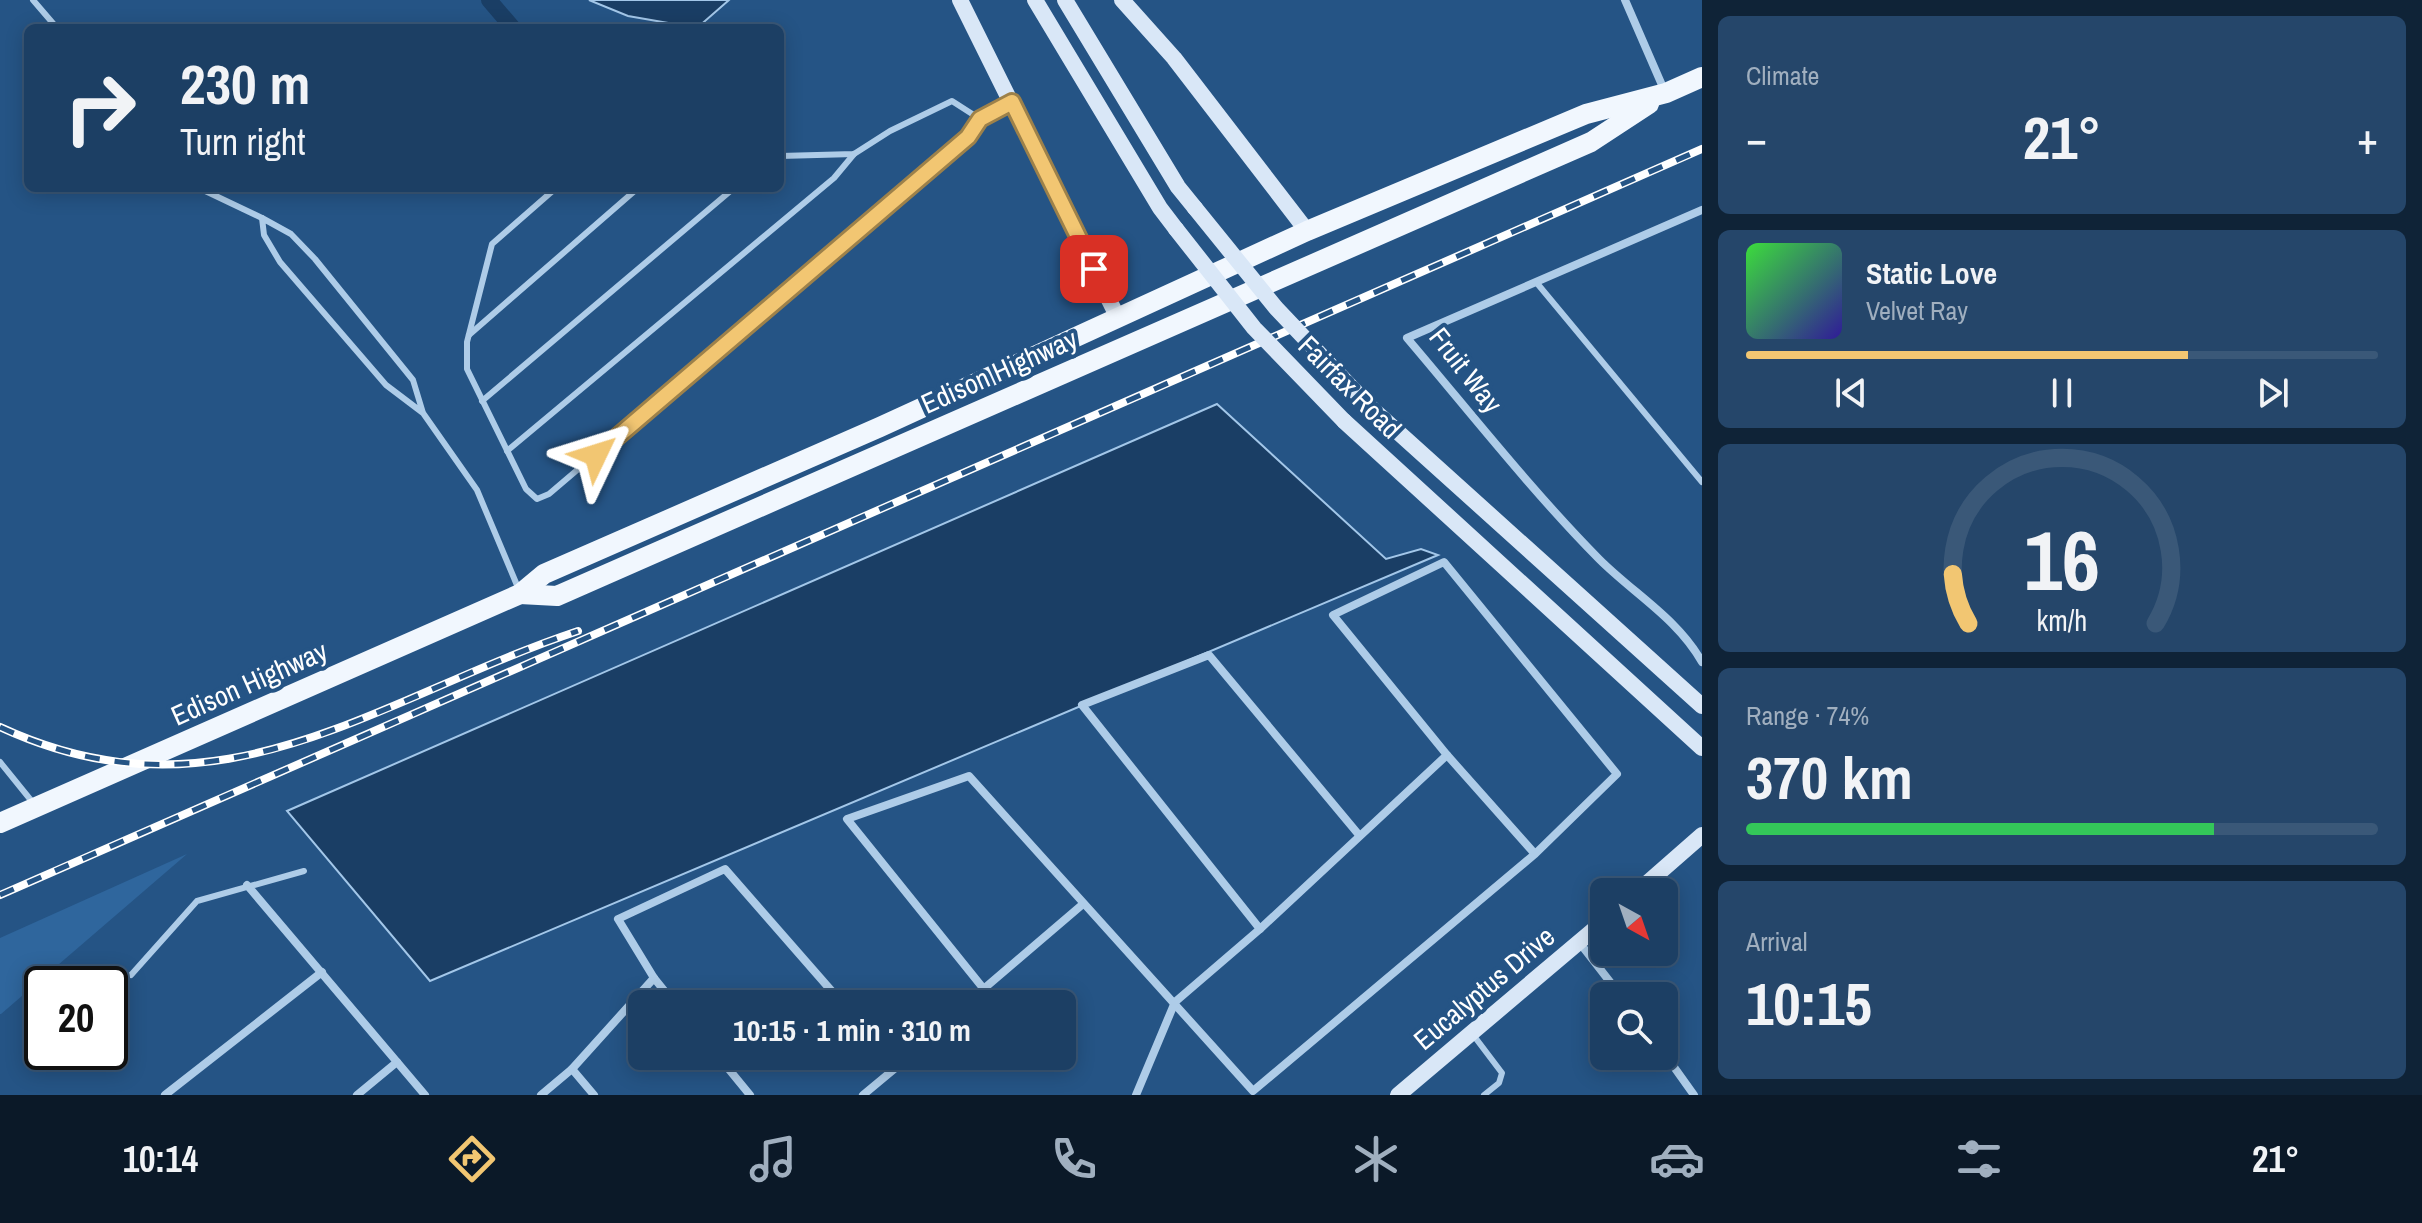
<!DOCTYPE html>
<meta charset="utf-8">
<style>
:root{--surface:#1c3f64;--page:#25466a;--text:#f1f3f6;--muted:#a0afbf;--line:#3a5878;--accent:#f2c672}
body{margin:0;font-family:"Archivo Narrow",sans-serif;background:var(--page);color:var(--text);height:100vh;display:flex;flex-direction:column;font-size:30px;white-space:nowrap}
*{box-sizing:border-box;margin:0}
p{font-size:26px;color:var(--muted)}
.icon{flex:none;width:44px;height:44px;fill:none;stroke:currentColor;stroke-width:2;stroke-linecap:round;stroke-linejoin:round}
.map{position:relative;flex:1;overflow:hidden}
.panel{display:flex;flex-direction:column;gap:16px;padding:16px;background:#0f2337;width:720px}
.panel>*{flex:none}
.top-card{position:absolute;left:24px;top:24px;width:760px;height:168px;border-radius:12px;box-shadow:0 4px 20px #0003,0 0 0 2px var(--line);background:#1c3f64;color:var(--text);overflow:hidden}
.needle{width:52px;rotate:140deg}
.buttons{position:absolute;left:1590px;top:878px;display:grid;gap:16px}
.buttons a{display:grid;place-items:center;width:88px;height:88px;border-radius:12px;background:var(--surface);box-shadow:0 4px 20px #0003,0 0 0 2px var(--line);font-size:40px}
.speed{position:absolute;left:24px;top:966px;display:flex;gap:16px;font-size:40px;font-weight:700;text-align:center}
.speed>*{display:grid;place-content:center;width:104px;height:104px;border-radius:50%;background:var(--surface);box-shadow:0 4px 20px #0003,0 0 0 2px var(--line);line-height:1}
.speed .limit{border:4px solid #111;border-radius:12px;background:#fff;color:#111}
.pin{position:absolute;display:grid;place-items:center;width:68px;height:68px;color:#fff;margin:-34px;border-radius:16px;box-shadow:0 4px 12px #0006}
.me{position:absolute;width:88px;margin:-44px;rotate:49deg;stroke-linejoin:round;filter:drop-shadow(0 0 6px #0008)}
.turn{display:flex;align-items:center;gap:28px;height:168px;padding:0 24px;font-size:36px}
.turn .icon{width:104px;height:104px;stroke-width:2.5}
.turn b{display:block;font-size:56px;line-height:68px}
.big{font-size:60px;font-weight:700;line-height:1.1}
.panel .widget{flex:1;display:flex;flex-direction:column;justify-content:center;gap:12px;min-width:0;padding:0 28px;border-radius:12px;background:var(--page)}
.panel .dial{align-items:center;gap:0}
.dial svg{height:208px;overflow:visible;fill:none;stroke:var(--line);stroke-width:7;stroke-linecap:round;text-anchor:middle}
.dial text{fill:var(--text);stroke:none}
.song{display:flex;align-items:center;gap:24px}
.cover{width:96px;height:96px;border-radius:12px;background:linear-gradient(135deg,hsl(120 70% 55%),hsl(250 70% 35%))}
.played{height:8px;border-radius:4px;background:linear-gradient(90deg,var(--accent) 70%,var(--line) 70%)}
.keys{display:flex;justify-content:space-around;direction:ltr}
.heat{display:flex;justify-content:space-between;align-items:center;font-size:44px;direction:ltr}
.charge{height:12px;border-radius:6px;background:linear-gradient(90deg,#34c759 74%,var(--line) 0)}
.trip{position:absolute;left:628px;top:990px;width:448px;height:80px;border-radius:12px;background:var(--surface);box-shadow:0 4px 20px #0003,0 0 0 2px var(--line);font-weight:700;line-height:80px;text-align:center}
.menu{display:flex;height:128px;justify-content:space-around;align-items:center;background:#0b1928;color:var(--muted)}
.menu .icon{width:56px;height:56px}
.menu .current{color:var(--accent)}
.menu b{font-size:36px;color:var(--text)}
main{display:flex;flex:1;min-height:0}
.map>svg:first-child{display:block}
.green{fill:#2f669d}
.water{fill:#1a3e65;stroke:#a3c7e9;stroke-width:2}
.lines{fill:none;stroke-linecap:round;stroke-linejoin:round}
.canal{stroke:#1a3e65;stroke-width:16}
.lane{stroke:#aecce8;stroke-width:6}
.street{stroke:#aecce8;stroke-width:8}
.secondary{stroke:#d9e7f7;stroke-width:16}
.primary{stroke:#f1f7fe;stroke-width:20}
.rail-casing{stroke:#fff;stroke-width:8}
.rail{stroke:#255485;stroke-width:5;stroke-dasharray:15;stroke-linecap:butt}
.secondary-bridge{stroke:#d9e7f7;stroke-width:16}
.route-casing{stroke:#9d814a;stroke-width:20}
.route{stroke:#f2c672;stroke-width:14}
.labels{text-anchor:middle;stroke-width:8;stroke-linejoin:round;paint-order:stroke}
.street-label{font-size:28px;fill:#fff;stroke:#255485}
</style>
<main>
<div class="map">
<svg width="1702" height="1095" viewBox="0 0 1702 1095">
<rect width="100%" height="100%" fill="#255485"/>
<path class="green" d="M187 854 1 1014H0V938Z"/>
<g class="water">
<path d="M589 0H729L697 28 628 16Z"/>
<path d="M1217 404 1386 559 1421 549 1438 555 430 981 287 811Z"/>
</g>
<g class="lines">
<path class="canal" d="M489 0 513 28"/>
<g class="lane">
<path d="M33 0 57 28"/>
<path d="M780 156 854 154 890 131 952 101 980 119"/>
<path d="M199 188 262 218"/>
<path d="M556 188 492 244 467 342V369L526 489 537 499 549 494 968 137 980 119 1009 104"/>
<path d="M1536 282 1702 482"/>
<path d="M469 335 638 188"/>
<path d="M482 401 734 188"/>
<path d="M423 413 386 385 280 262 264 235 262 218 291 234 315 259 413 380 423 413 477 490 519 590"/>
<path d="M507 451 834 178 854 154"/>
<path d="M0 762 34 804"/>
<path d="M131 975 197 901 304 871"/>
<path d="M1474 1036 1502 1073 1499 1083 1484 1095"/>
</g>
<g class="street">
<path d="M1625 0 1665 92"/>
<path d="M1702 210 1407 338C1470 412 1531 490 1599 559 1634 594 1677 618 1702 662"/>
<path d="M247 885 425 1095"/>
<path d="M1260 929 1082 705 1209 655 1359 835"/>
<path d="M1579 942 1621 996"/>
<path d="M983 988 847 819 969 776 1253 1091 1535 854 1617 774 1444 562 1333 615 1447 755 1535 854"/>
<path d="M675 1004 654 978 618 919 725 869 843 1004"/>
<path d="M966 1004 1083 904"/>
<path d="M1664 1053 1694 1095"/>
<path d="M718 1056 750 1095"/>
<path d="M889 1056 898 1067"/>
<path d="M165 1095 322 972"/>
<path d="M357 1095 397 1062"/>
<path d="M541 1095 572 1069"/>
<path d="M594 1095 572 1069 654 978"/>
<path d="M863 1095 910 1056"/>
<path d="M1136 1095 1175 1002 1260 929 1447 755"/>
</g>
<g class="secondary">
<path d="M960 0 1117 316"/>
<path d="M1035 0 1160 208 1176 229"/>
<path d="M1065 0 1178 187 1195 208"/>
<path d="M1122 0 1174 58 1307 231"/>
<path d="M1369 406 1702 706"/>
<path d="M1344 421 1702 748"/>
<path d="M1637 892 1702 835"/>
<path d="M1398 1095 1604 921"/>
</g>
<g class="primary">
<path d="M520 594 557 596 1591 142 1649 104"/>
<path d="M0 823 520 594 544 574 880 427 1307 231 1586 114 1666 93 1702 77"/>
</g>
<g class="rail-casing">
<g id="rail">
<path d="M0 727C220 829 377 698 578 631"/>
<path d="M0 895 1702 149"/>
</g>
</g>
<use href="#rail" class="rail"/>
<g class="secondary-bridge">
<path d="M1195 208 1276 308 1369 406"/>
<path d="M1176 229 1254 328 1344 421"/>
</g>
</g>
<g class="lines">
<g class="route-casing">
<path id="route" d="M596 455 968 137 980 119 1012 102 1094 269"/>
</g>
<use href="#route" class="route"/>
</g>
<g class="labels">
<g class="street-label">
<text transform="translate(1466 370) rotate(52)" y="10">Fruit Way</text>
<text transform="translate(999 371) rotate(-24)" y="10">Edison Highway</text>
<text transform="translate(1350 387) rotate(45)" y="10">Fairfax Road</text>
<text transform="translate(249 683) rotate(-24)" y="10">Edison Highway</text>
<text transform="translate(1484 988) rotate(-40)" y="10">Eucalyptus Drive</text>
</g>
</g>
</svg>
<div class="buttons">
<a><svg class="needle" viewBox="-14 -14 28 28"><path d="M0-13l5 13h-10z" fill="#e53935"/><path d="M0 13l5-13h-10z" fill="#a0afbf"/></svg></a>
<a><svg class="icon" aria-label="search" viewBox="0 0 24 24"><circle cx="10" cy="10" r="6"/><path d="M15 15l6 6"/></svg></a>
</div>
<div class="speed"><div class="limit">20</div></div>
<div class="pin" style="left:1094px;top:269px;background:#d93025"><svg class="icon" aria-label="arrive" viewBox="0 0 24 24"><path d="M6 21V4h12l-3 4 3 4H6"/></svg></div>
<svg class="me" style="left:596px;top:455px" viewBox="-20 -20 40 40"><path d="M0-17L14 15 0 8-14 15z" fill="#f2c672" stroke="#fff" stroke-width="4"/></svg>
<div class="trip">10:15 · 1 min · 310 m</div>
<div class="top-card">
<div class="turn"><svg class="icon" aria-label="right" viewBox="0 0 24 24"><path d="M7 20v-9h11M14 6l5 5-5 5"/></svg><div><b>230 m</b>Turn right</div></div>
</div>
</div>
<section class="panel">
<div class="widget"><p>Climate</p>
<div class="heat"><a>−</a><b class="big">21°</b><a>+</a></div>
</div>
<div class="widget">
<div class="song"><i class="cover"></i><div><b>Static Love</b><p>Velvet Ray</p></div></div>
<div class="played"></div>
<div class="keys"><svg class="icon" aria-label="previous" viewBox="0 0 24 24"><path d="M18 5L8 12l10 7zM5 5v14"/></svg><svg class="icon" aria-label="pause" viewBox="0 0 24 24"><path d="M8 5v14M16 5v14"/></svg><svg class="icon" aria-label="next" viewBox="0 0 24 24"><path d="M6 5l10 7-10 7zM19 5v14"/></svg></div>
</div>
<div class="widget dial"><svg viewBox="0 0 100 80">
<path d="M14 69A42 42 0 1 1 86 69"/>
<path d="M14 69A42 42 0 0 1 8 50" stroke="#f2c672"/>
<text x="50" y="56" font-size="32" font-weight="700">16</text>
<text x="50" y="72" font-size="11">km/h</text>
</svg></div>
<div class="widget"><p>Range · 74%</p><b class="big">370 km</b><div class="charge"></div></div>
<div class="widget"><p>Arrival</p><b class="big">10:15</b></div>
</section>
</main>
<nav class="menu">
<b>10:14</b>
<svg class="icon current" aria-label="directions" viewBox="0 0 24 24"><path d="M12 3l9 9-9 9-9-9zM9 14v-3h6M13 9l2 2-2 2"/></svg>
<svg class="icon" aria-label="music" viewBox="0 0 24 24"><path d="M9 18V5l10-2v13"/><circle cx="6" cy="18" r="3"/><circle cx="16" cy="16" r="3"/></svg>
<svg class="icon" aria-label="phone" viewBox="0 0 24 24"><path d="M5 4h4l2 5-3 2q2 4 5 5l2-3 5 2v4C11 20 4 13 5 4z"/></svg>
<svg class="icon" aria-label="climate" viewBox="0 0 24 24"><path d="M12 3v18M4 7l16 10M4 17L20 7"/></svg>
<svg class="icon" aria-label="car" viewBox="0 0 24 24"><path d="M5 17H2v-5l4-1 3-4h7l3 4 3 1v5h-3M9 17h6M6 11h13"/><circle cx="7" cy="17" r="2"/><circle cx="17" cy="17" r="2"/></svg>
<svg class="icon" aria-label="filters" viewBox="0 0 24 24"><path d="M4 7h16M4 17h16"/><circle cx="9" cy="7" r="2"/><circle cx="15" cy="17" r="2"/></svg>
<b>21°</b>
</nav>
